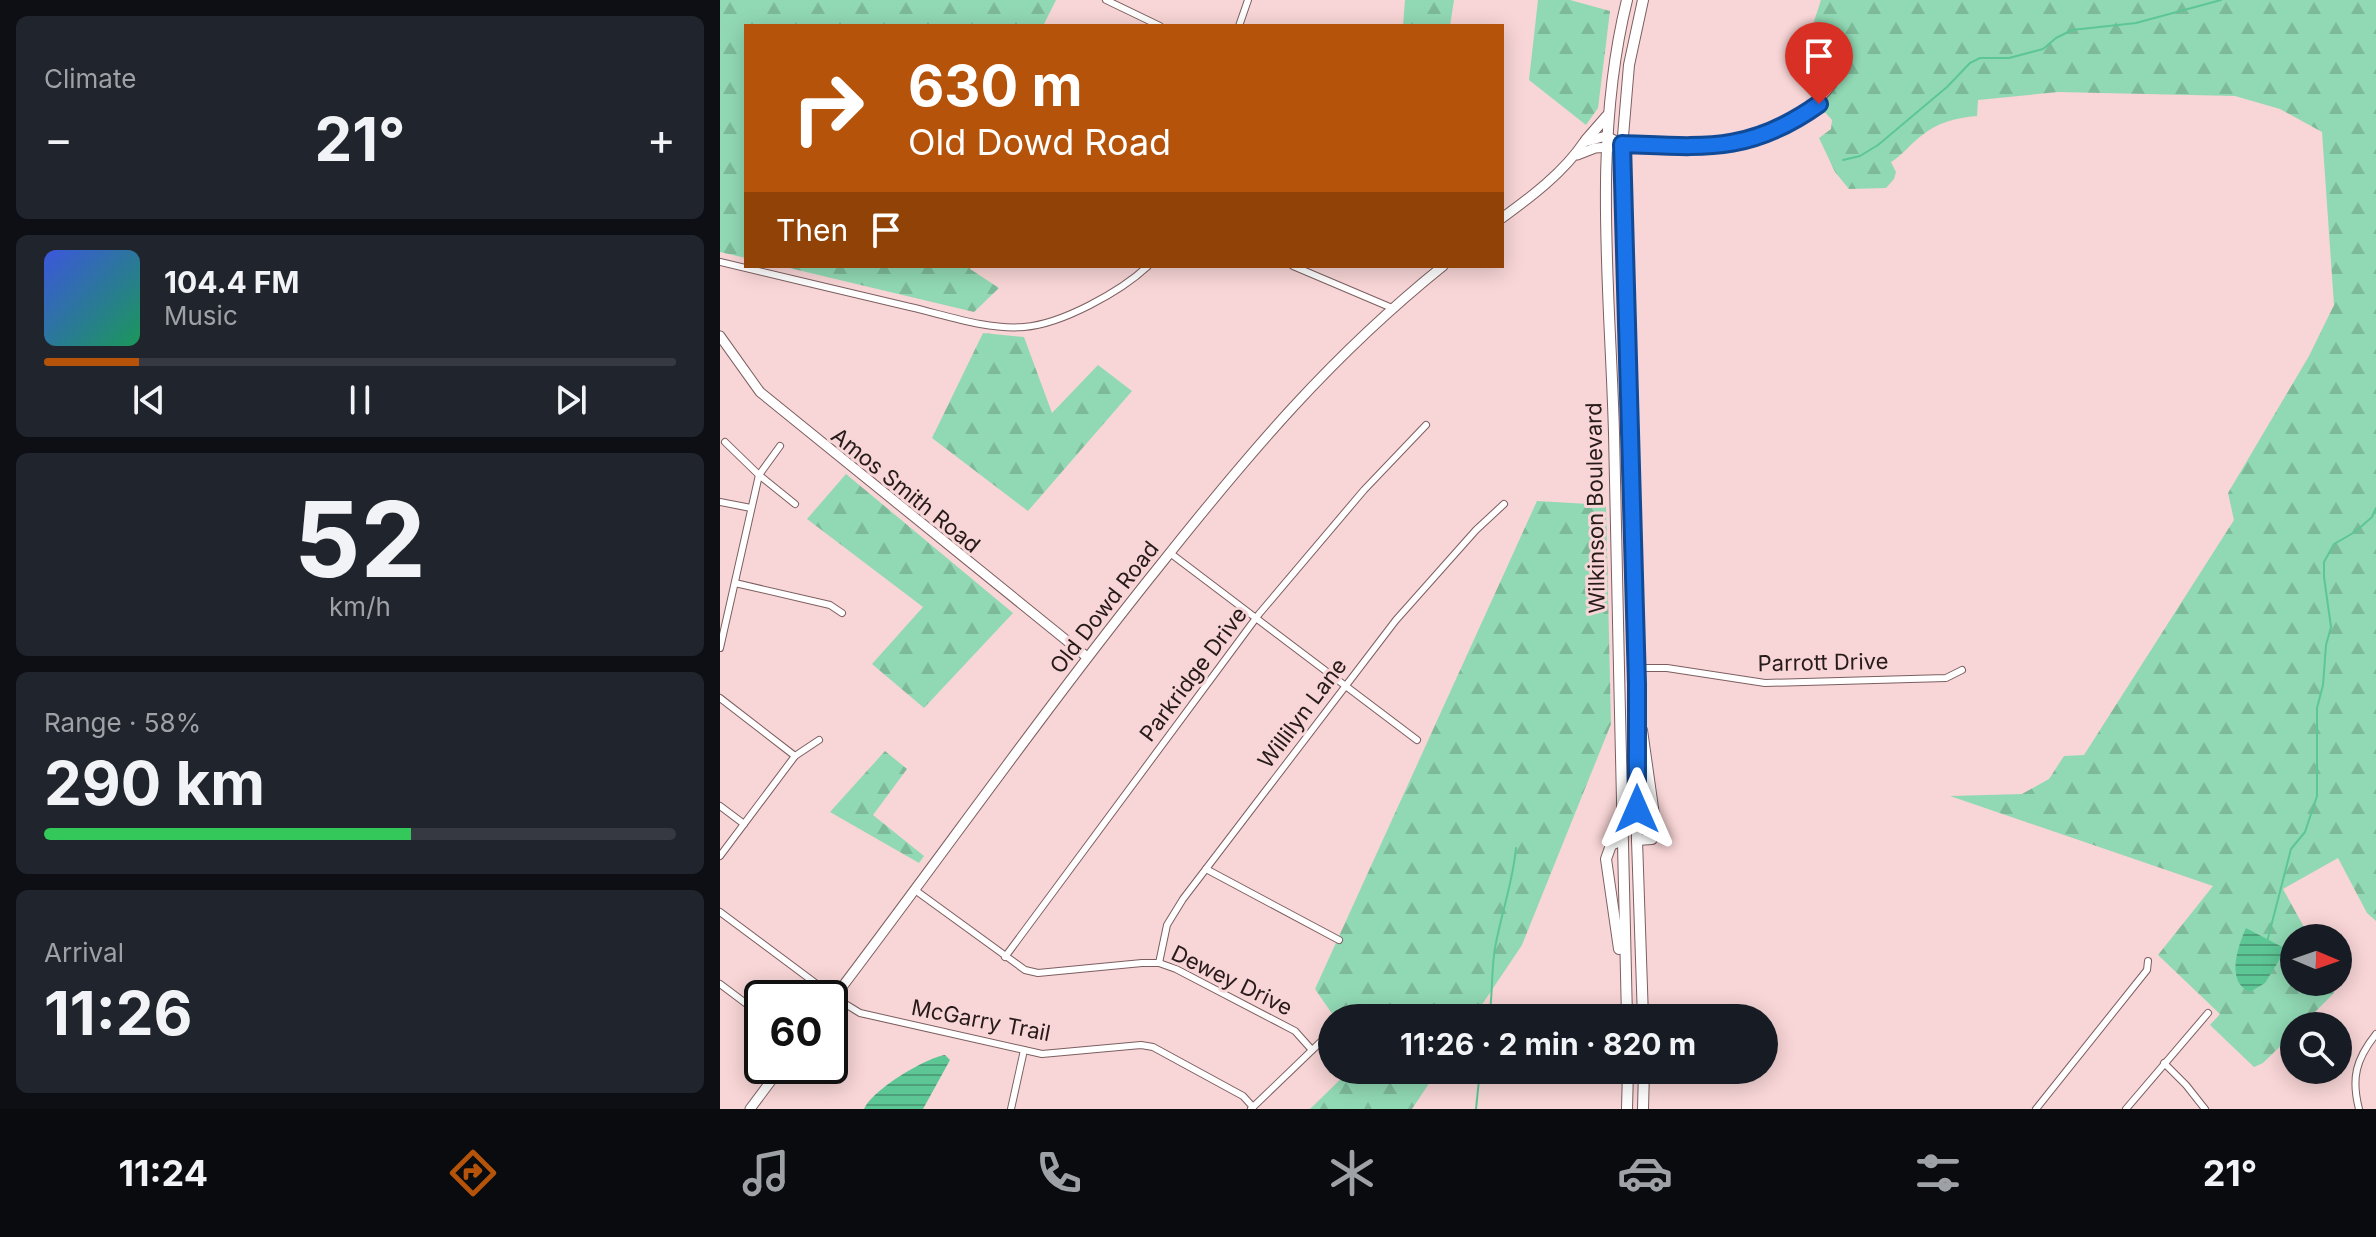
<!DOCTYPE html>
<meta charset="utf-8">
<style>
:root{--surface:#171b24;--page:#20242c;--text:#f1f3f6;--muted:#9ea1a6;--line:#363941;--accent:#b45309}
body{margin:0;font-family:Inter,sans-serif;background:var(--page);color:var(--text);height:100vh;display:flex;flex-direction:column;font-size:30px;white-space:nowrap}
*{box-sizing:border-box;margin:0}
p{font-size:26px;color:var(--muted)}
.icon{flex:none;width:44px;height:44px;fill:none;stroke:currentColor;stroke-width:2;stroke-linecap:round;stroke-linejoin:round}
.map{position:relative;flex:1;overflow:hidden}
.sheet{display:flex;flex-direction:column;gap:16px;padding:16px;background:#0d0f14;width:720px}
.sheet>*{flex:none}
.top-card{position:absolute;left:24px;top:24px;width:760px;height:244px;border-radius:0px;box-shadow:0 4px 20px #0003;background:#b45309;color:#fff;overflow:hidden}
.needle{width:52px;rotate:92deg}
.buttons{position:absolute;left:1560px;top:924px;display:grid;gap:16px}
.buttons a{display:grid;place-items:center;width:72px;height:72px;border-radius:50%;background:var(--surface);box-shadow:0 4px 20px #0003;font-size:40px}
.speed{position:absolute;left:24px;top:980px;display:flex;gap:16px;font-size:40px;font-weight:700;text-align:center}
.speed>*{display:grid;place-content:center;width:104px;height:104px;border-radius:50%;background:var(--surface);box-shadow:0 4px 20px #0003;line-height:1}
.speed .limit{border:4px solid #111;border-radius:12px;background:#fff;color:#111}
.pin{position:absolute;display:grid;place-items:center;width:68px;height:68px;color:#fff;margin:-82px -34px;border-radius:50% 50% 50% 0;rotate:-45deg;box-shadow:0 0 8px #0007}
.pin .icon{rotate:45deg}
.me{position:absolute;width:88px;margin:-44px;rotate:0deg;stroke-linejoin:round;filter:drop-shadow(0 0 6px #0008)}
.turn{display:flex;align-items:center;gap:28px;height:168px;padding:0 32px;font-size:36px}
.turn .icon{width:104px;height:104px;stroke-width:2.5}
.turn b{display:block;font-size:56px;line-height:68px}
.then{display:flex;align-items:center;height:76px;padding:0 32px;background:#0003;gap:16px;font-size:30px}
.big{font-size:60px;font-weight:700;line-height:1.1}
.sheet .tile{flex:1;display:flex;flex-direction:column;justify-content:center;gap:12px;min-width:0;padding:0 28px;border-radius:12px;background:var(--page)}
.sheet .dial{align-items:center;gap:0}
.dial b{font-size:104px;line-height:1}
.song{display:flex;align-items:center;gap:24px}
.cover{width:96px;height:96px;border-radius:12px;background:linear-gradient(135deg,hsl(230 70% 55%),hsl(150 70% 35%))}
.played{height:8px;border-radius:4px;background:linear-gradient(90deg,var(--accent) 15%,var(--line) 15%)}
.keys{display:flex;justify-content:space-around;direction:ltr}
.heat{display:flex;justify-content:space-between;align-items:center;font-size:44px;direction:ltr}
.charge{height:12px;border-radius:6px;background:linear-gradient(90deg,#34c759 58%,var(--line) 0)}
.trip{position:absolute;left:598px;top:1004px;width:460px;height:80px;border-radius:40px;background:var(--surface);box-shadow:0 4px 20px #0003;font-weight:700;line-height:80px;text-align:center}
.tabs{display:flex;height:128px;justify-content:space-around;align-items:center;background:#090b0e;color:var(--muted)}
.tabs .icon{width:56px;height:56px}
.tabs .selected{color:var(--accent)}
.tabs b{font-size:36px;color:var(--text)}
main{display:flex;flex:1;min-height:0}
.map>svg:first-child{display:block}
.forest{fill:url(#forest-firs)}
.water{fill:url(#water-rules)}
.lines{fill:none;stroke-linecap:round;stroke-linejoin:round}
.stream{stroke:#5dc695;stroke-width:2}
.street-casing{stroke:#7d5f60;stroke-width:8}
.secondary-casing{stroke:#7d5f60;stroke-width:11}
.primary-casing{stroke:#7d5f60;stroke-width:12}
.street{stroke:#fff;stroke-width:6}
.secondary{stroke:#fff;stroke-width:9}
.primary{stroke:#fff;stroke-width:10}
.route-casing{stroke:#114b97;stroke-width:20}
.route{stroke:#1a73e8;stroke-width:14}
.labels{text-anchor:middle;stroke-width:6;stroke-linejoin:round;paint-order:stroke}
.street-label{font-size:22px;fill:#261a1a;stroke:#f8d5d6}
</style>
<main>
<section class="sheet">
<div class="tile"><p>Climate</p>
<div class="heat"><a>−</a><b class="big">21°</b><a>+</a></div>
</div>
<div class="tile">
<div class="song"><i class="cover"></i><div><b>104.4 FM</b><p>Music</p></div></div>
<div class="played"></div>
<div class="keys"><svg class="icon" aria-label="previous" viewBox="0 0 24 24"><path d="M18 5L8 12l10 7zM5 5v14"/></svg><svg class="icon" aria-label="pause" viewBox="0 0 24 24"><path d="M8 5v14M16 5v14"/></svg><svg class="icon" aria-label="next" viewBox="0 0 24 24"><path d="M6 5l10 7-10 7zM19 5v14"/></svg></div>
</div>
<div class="tile dial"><b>52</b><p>km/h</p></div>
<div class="tile"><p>Range · 58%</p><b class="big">290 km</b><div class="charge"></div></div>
<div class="tile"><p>Arrival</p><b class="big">11:26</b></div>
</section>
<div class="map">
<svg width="1656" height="1109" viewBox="0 0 1656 1109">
<defs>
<pattern id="forest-firs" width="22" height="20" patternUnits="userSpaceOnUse" patternTransform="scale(2)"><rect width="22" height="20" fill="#91d9b4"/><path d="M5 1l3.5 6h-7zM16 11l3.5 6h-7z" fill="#7dba9a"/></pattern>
<pattern id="water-rules" width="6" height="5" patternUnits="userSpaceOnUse" patternTransform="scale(2)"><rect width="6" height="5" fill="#5dc695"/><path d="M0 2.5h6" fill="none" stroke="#4da079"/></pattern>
</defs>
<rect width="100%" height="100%" fill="#f8d5d6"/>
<g class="forest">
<path d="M0 0H336L323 26H26V258L0 252Z"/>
<path d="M685 0H734L730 26H683Z"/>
<path d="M818 0H850L890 11 878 108 866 125 809 80Z"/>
<path d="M1101 0H1656V921L1647 913 1618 858 1563 889 1585 929 1602 938H1574V982H1618V946L1631 953 1613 994 1581 1026H1574V1033L1543 1063 1534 1067 1490 1025 1500 1014 1438 955 1493 886 1230 796 1302 794 1329 779 1344 756 1364 755 1514 520 1508 493 1589 356 1614 305 1602 132 1560 109 1515 96 1338 92 1258 100 1257 116C1236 118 1218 122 1201 136 1190 144 1183 155 1171 162L1176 172 1174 179 1166 188 1129 189 1115 172 1099 138 1111 129 1112 120 1086 91 1077 73Z"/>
<path d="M61 266H251L250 269 279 288 254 312Z"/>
<path d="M263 333 304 337 332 413 378 365 412 391 308 511 212 438Z"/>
<path d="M126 474 293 613 204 708 152 664 203 607 87 519Z"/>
<path d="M817 501 886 505 891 724 802 945 753 1018H615L595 989Z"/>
<path d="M165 751 187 769 153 815 204 856 199 863 110 812Z"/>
<path d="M630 1070H718L692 1109H590Z"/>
</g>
<g class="water">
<path d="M1526 928 1566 949 1545 983 1530 992C1505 982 1518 946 1526 928Z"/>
<path d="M225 1055 230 1060 203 1109H144C152 1090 205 1058 225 1055Z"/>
</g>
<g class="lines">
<g class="stream">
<path d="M1123 160 1140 156 1158 145 1227 87 1250 63 1260 58H1289L1323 49 1336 38 1352 30 1416 23 1501 0"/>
<path d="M1547 942 1571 849 1585 832 1597 796V708L1603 685 1606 645 1611 627 1604 577V562L1614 544 1635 532 1652 517 1656 508"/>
<path d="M769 1018C773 995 771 971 775 948 781 914 793 882 796 848"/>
<path d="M756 1109 760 1070"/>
</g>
<g class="street-casing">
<g id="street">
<path d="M386 0 440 26"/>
<path d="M519 26 528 0"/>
<path d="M902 144C980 148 1060 154 1113 85"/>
<path d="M0 262C63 277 127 292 190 307 225 315 267 330 304 327 342 324 400 292 428 266"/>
<path d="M573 266 672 308"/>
<path d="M5 442 39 475 75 504"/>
<path d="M0 502 31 508"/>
<path d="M450 553 697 740"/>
<path d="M15 583 110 605 122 613"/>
<path d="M0 648 39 475 60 446"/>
<path d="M916 668H947L1045 683 1226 678 1242 670"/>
<path d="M0 698 75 756"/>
<path d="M0 806 24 824"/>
<path d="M0 856 75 756 99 740"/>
<path d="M486 869 619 940"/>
<path d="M195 890 305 970 318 973 422 963H439L456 969 575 1031 592 1050"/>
<path d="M0 912 114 997 140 1013 322 1054 421 1045 433 1047 523 1096 533 1107"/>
<path d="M285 957 539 614 644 490 706 425"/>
<path d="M439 963 447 925 463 899 676 620 756 530 784 504"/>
<path d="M0 984 28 1005"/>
<path d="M1444 1063 1466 1085 1485 1109"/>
<path d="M291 1109 304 1050"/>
<path d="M531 1109 612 1031"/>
<path d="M1316 1109 1427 970 1428 961"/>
<path d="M1406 1109 1488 1013"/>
<path d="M1639 1109C1631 1078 1636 1059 1656 1034"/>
</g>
</g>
<g class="secondary-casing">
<g id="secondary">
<path d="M857 155 875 148 892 147"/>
<path d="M782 218C811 197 844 172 864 142L886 136 902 144"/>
<path d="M0 336 40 392 367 657"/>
<path d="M110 1003C221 857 326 707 441 564 530 452 611 356 723 266"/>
<path d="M30 1109 62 1066"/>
</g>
</g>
<g class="primary-casing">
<g id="primary">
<path d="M923 0 909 65 901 160 917 684V840L923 1018"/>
<path d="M866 140 887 116"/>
<path d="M917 840 932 839 936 829 922 730"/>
<path d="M899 949 886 859 891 845 902 840"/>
<path d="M907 1018C901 823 899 628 894 433 890 288 872 142 907 0"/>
<path d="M907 1109 908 1070"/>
<path d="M923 1109 924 1070"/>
</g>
</g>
<use href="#street" class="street"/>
<use href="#secondary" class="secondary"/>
<use href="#primary" class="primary"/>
</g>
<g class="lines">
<g class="route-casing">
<path id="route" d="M917 809V684L902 144C983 147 1029 154 1099 104"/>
</g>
<use href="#route" class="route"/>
</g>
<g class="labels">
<g class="street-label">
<text transform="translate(186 490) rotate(39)" y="8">Amos Smith Road</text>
<text transform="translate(875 508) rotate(-91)" y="8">Wilkinson Boulevard</text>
<text transform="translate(384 607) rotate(-52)" y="8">Old Dowd Road</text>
<text transform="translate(1103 662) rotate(-1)" y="8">Parrott Drive</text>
<text transform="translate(473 674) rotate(-53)" y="8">Parkridge Drive</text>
<text transform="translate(582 713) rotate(-53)" y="8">Willilyn Lane</text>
<text transform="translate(512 980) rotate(26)" y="8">Dewey Drive</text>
<text transform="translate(261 1020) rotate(11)" y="8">McGarry Trail</text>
</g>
</g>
</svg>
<div class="buttons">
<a><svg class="needle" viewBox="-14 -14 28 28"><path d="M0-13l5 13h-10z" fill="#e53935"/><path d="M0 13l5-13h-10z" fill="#9ea1a6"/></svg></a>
<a><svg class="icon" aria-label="search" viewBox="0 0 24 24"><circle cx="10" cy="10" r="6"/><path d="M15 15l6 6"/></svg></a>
</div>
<div class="speed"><div class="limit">60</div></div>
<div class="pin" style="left:1099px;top:104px;background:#d93025"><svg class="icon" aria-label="arrive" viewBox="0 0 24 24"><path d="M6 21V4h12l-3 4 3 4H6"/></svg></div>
<svg class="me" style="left:917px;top:809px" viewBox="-20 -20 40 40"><path d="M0-17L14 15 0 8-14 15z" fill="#1a73e8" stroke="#fff" stroke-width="4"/></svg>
<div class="trip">11:26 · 2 min · 820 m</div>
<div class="top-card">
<div class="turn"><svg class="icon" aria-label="right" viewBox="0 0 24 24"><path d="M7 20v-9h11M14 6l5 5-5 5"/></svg><div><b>630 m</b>Old Dowd Road</div></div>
<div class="then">Then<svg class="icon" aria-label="arrive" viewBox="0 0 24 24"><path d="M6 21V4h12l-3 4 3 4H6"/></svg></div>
</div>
</div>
</main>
<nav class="tabs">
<b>11:24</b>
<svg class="icon selected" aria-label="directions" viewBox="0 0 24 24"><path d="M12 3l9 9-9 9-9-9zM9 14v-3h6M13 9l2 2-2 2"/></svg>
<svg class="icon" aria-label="music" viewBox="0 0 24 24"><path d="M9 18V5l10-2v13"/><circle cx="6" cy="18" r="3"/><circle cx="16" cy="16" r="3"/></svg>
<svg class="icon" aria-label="phone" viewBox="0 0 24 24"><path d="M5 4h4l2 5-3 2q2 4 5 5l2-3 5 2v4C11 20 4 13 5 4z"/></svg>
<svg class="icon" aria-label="climate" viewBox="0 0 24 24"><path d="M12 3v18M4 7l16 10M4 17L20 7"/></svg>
<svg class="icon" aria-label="car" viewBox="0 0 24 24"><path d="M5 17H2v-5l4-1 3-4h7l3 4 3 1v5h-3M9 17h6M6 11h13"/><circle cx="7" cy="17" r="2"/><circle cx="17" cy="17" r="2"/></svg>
<svg class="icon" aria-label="filters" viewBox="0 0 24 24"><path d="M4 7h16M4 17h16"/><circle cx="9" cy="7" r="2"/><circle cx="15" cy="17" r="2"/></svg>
<b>21°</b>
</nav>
